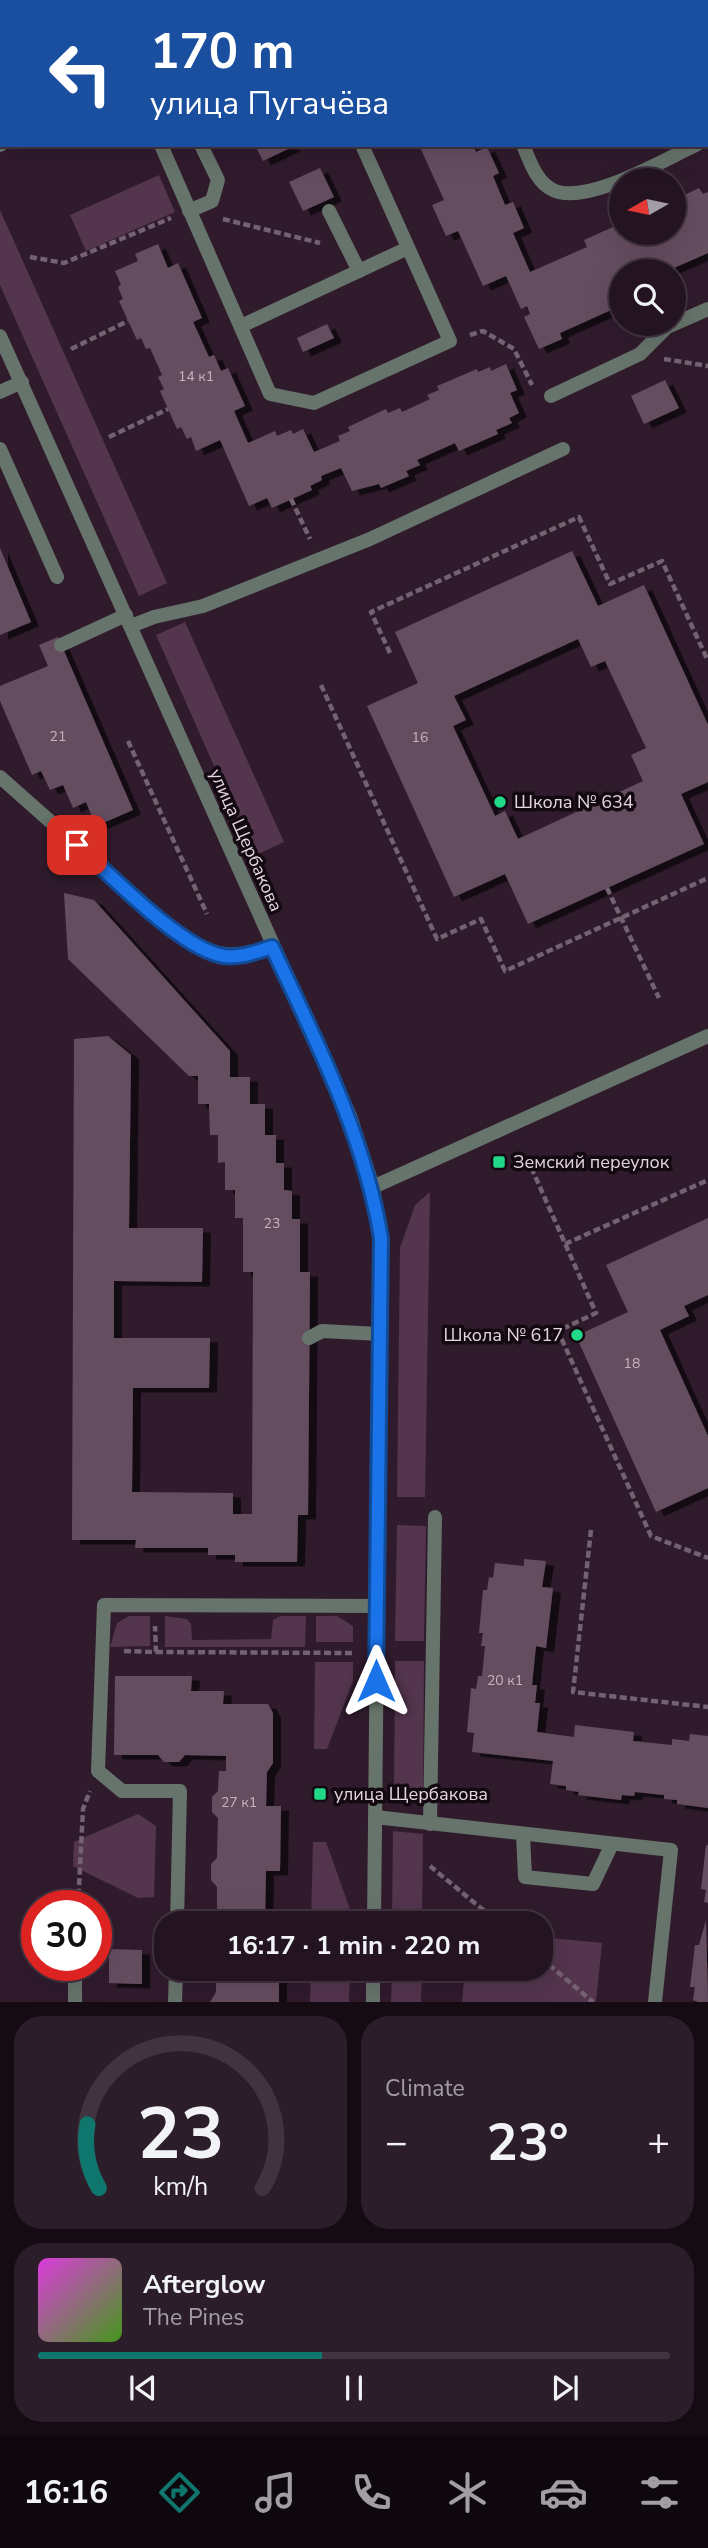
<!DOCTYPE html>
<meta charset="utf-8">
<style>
:root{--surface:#241422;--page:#2c1d2a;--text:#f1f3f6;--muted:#a39ea5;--line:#413340;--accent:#0f766e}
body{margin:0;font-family:"Nunito Sans",sans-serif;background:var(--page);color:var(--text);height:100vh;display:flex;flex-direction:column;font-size:26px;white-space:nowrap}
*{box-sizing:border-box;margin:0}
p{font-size:23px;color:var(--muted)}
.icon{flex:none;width:38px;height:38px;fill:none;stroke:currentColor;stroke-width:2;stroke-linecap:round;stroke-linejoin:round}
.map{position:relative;height:2002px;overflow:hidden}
.details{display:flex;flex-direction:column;gap:14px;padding:14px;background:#140b13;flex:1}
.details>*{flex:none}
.hud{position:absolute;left:0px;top:0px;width:709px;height:147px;box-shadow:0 7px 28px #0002,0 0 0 2px var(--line);background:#1a4fa0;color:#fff;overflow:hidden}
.needle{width:46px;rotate:261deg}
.fabs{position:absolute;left:609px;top:168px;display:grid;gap:14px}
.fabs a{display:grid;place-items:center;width:77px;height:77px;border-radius:50%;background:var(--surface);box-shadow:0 7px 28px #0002,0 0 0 2px var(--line);font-size:35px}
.speed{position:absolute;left:21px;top:1890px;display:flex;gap:14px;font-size:35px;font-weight:700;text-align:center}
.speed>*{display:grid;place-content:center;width:91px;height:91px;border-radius:50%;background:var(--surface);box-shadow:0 7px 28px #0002,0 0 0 2px var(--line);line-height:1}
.speed .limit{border:10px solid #d22;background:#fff;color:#111}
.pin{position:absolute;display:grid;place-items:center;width:60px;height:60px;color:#fff;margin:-30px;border-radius:14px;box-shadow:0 4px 10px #0006}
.me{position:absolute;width:77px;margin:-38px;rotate:0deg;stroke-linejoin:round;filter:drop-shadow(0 0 5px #0008)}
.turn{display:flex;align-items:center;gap:24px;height:147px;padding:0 35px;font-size:32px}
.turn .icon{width:91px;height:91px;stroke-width:2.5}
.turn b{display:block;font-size:49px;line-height:60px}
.big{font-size:52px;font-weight:700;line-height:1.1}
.details .tile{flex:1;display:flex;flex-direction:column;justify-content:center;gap:10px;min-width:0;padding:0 24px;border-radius:28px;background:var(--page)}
.details .dial{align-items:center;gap:0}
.dial svg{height:182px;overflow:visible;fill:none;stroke:var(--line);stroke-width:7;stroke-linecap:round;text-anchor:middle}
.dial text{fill:var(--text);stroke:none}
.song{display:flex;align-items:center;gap:21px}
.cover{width:84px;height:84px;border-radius:10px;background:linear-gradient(135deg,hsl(300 70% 55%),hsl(100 70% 35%))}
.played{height:7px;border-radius:4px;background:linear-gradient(90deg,var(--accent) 45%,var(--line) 45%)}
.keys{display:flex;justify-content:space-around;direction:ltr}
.heat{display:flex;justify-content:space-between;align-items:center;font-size:38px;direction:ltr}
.details .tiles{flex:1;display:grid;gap:14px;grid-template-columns:1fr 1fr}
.tile:last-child{grid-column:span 2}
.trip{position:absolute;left:154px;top:1911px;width:399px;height:70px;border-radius:28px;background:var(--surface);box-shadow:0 7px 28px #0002,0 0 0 2px var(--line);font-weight:700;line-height:70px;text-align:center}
.dock{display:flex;height:112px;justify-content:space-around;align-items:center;background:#0e080e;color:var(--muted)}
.dock .icon{width:49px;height:49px}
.dock .selected{color:var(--accent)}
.dock b{font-size:32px;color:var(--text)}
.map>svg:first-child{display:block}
.green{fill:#53354e}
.building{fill:#654d61;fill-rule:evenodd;filter:url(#shadow)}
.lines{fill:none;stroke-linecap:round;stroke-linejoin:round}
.path{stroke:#746171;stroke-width:4.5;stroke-dasharray:7 3.5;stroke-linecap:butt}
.lane{stroke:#67746b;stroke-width:14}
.street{stroke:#67746b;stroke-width:14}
.rail-casing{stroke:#d1c1ce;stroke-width:8}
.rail{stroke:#130911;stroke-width:5;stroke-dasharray:16;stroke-linecap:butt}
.route-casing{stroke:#114b97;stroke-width:18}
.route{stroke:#1a73e8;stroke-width:12}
.poi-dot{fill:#20d887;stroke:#130911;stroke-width:2.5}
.labels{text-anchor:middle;stroke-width:7;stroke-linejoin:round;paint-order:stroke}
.number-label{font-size:14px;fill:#c4b3c1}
.poi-label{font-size:18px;fill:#e4d5e1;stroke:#130911;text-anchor:start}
.street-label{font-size:18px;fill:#e4d5e1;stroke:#130911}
</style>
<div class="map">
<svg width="708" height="2002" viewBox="0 0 708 2002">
<defs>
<filter id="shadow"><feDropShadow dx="8" dy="4.5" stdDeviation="0" flood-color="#0009"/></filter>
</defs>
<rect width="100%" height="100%" fill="#301b2d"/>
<g class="green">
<path d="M159 175 175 212 86 251 70 215Z"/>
<path d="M0 210 167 583 139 596 0 285Z"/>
<path d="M185 622 284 842 254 856 156 635Z"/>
<path d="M430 1192 425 1497H397L400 1248 415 1205Z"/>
<path d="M397 1525 426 1526 424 1641H395Z"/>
<path d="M129 1616H150V1646L110 1647 117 1623Z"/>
<path d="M165 1616 187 1619 191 1624 192 1640 271 1639 273 1620 281 1616H306L305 1647H165Z"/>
<path d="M316 1616H337L353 1626V1642H316Z"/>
<path d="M395 1661H424L423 1799 394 1798Z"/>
<path d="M315 1662H353V1681L327 1749H314Z"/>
<path d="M138 1814 156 1826 154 1897 138 1898 73 1866 74 1842Z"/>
<path d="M393 1831 423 1834 422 1923H392Z"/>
<path d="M313 1842H326L350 1909V1923H311Z"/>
<path d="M541 1937 602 1943 596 2002H462L465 1969H541Z"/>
<path d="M311 1969H350L349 2002H310Z"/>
<path d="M392 1969H422L421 2002H391Z"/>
</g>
<g class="building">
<path d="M255 145H291L292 147 263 161Z"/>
<path d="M419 145H473L476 152 487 147 499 173 493 176 505 205 513 202 524 228 513 233 530 272 587 247 584 240 615 226 620 236 627 233H674L676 210 674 200 699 188 703 194 708 192V253L667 271H621V292L615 295 620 306 560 333 562 339 539 349 524 317 530 314 527 306 521 309 506 276 483 286 458 231 446 236 432 205 444 200Z"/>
<path d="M320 168 334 197 303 211 289 182Z"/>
<path d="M158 244 168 268 178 263 202 318 193 322 209 357 214 355 221 371 228 368 245 406 234 411 248 443 275 431 277 436 291 430 293 434 303 429 314 452 340 441 338 436 350 431 348 427 386 409 388 413 400 408 402 412 430 399 427 395 439 390 437 386 477 369 478 372 490 367 491 371 506 364 517 390 510 393 519 413 509 418 512 423 496 430 498 434 459 451 455 443 417 460 420 465 406 471 409 476 381 488 379 484 352 491 341 468 321 476 322 480 310 486 312 490 272 508 267 498 249 506 220 440 196 451 191 437 187 439 181 427 177 429 160 391 164 389 158 377 162 375 150 348 146 349 141 338 137 340 119 301 123 299 118 287 121 285 115 271 138 261 135 254Z"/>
<path d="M327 324 334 338 303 352 297 338Z"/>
<path d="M665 380 679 408 644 424 631 396Z"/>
<path d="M0 548 31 622 0 635Z"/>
<path d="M572 551 598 606 644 585 708 725V782L681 794 704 844 528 924 505 874 454 897 367 706 418 683 395 632ZM578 639 591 667 605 661 646 748 631 755 643 781 518 839 505 811 495 816 453 726 466 720 454 696Z"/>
<path d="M58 637 133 810 96 826 86 802 73 808 63 785 50 790 41 771 32 775 0 701V686L48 666 39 645Z"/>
<path d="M64 893 94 900 230 1051V1077H250V1104H265V1135H276V1163H284V1190L292 1191V1219H300V1272H310L308 1515H298L297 1562H235V1555H208V1548H135L136 1540H72L74 1039 108 1036 131 1055 129 1228H203L202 1282 114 1281V1338H210L209 1388H133L132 1492 233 1493V1514H252L253 1272H243V1218H235V1190H225V1162L218 1163V1135H210L209 1104H198V1076H189L68 959Z"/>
<path d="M708 1218V1295L684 1306 689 1316 660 1330 708 1436V1488L656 1512 576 1336 628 1312 606 1265Z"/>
<path d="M524 1559 546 1561 542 1587 553 1588 546 1648 536 1646 532 1685H537L535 1703H540L537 1732 574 1737 575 1725 634 1732 633 1741 672 1745V1739L689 1741 690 1734 708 1736V1808L677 1804V1800L664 1799V1795L635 1792 634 1796 622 1795 621 1800 578 1795 579 1792 566 1790V1786L550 1784 553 1761 472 1752 474 1733 467 1732 471 1688 476 1689 478 1676H482L485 1646H481L483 1633H479L483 1590H487L489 1577 493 1578 495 1563 524 1566Z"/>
<path d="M115 1676H192L191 1691H224L223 1704H268L273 1713V1763L267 1772 266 1806H281L280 1871H266L265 1923H217V1887L211 1880V1864L217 1858 218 1818 212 1812V1797L218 1791 219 1771H226V1756L185 1755 179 1762H164L158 1755H114Z"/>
<path d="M706 1845H708V1903L704 1902 706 1890 701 1889Z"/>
<path d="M706 1920 708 2002H698L693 2000 695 1987H690L695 1945H699Z"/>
<path d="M109 1949 142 1950V1984L109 1983Z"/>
<path d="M216 1969H279V2002H210L216 1992Z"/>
</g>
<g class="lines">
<g class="path">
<path d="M223 219 320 243"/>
<path d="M30 257 64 263 171 218"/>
<path d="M470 335 483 331 514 349 532 385"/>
<path d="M71 349 128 321"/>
<path d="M664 359 708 366"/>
<path d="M109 437 168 409"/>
<path d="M291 499 310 539"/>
<path d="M390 653 371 612 579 517 610 584 662 561 708 661"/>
<path d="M321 685 437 939 481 919 505 971 708 878"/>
<path d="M128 741 207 914"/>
<path d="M607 888 659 998"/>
<path d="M527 1158 596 1313 558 1331 651 1536 708 1558"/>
<path d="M565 1244 708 1180"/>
<path d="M591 1530 573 1692 708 1707"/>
<path d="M124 1651 156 1652 155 1626"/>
<path d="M156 1652 355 1653"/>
<path d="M430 1866 499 1923"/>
<path d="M78 1906 83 1809 90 1791"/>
<path d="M541 1958 593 2002"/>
</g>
<g class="lane">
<path d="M298 0 299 2"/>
<path d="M457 0V2"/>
<path d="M105 2 106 0"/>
<path d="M174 2 179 0"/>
<path d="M707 140H708"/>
<path d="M0 145 2 142"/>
<path d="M161 145 270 394 314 403 450 341 362 145"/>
<path d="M523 145C530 161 536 182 553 190 586 206 663 160 696 145"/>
<path d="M189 211 212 201 218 180 201 145"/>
<path d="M329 211 359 271"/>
<path d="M241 326 408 248"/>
<path d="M0 392 22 382"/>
<path d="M551 396 640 354 667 327 708 309"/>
<path d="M0 449 57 577"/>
<path d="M131 626 154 617 203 606 370 539 563 449"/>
<path d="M61 645 126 615"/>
<path d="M309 1338 322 1331 380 1334"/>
<path d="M375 1817 671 1850 655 2002"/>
<path d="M430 1824 435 1517"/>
<path d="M523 1834 525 1877 593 1884 612 1844"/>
<path d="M177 1923 180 1791H122L98 1771 104 1605 377 1606"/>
<path d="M75 2002V1965"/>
<path d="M175 2002 176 1969"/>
</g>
<g class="street">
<path d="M0 336 350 1116 373 1187 381 1238 374 1923"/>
<path d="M0 777 173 930C210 955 229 962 272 946"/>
<path d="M373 1187 708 1036"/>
<path d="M373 2002V1969"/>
</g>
<g class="rail-casing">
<g id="rail">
<path d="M21 2 24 0"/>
<path d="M0 13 2 12"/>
</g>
</g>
<use href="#rail" class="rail"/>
</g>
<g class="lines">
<g class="route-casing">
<path id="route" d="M77 845C110 874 182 950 224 956 241 958 256 952 272 947 316 1041 364 1134 381 1238L376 1681"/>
</g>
<use href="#route" class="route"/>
</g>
<g class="poi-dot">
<circle cx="500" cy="802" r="7"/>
<rect x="492" y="1155" width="14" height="14" rx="3.5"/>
<circle cx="577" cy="1335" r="7"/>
<rect x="313" y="1787" width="14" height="14" rx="3.5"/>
</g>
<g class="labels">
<g class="number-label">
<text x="196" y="381">14 к1</text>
<text x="58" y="741">21</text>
<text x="420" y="742">16</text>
<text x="272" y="1228">23</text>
<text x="632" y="1368">18</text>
<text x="505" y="1685">20 к1</text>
<text x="239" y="1807">27 к1</text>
</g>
<g class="poi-label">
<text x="514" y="808">Школа № 634</text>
<text x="513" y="1168">Земский переулок</text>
<text x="563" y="1341" text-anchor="end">Школа № 617</text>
<text x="334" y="1800">улица Щербакова</text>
</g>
<g class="street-label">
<text transform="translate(246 840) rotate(66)" y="6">улица Щербакова</text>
</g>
</g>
</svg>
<div class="fabs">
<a><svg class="needle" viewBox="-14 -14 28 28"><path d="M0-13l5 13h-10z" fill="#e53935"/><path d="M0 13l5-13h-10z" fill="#a39ea5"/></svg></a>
<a><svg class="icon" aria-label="search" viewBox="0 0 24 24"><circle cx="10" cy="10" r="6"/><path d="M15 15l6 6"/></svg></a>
</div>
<div class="speed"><div class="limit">30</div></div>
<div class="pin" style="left:77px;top:845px;background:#d93025"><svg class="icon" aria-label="arrive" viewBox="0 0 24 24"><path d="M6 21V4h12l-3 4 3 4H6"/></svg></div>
<svg class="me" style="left:376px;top:1681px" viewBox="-20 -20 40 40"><path d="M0-17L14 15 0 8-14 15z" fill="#1a73e8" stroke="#fff" stroke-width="4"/></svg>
<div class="trip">16:17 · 1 min · 220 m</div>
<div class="hud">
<div class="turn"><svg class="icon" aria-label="left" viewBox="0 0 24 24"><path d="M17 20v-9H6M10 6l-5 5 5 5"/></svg><div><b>170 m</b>улица Пугачёва</div></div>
</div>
</div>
<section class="details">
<div class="tiles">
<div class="tile dial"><svg viewBox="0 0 100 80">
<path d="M14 69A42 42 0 1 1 86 69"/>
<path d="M14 69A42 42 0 0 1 9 41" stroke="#0f766e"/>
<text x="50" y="56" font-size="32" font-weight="700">23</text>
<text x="50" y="72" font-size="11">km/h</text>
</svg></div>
<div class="tile"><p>Climate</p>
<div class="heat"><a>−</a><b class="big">23°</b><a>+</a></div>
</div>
<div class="tile">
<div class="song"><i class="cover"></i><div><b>Afterglow</b><p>The Pines</p></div></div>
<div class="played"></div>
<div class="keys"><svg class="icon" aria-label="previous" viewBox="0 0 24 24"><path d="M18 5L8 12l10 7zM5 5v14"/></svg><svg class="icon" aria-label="pause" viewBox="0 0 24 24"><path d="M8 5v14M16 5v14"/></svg><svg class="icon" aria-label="next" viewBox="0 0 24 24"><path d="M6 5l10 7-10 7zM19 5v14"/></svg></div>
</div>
</div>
</section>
<nav class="dock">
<b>16:16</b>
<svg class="icon selected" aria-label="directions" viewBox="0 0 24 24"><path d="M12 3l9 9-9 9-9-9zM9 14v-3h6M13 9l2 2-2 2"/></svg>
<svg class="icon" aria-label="music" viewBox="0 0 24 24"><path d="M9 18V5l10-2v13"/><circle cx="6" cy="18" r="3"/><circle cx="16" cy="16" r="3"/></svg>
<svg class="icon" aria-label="phone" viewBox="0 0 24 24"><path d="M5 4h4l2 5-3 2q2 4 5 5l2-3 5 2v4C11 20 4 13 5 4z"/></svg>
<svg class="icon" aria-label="climate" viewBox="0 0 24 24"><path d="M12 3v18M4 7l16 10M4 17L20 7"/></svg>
<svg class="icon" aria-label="car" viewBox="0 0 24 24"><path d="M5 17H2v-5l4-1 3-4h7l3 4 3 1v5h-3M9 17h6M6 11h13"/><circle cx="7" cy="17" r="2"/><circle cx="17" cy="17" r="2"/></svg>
<svg class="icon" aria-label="filters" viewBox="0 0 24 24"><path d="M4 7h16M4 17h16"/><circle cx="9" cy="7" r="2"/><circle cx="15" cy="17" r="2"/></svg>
</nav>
